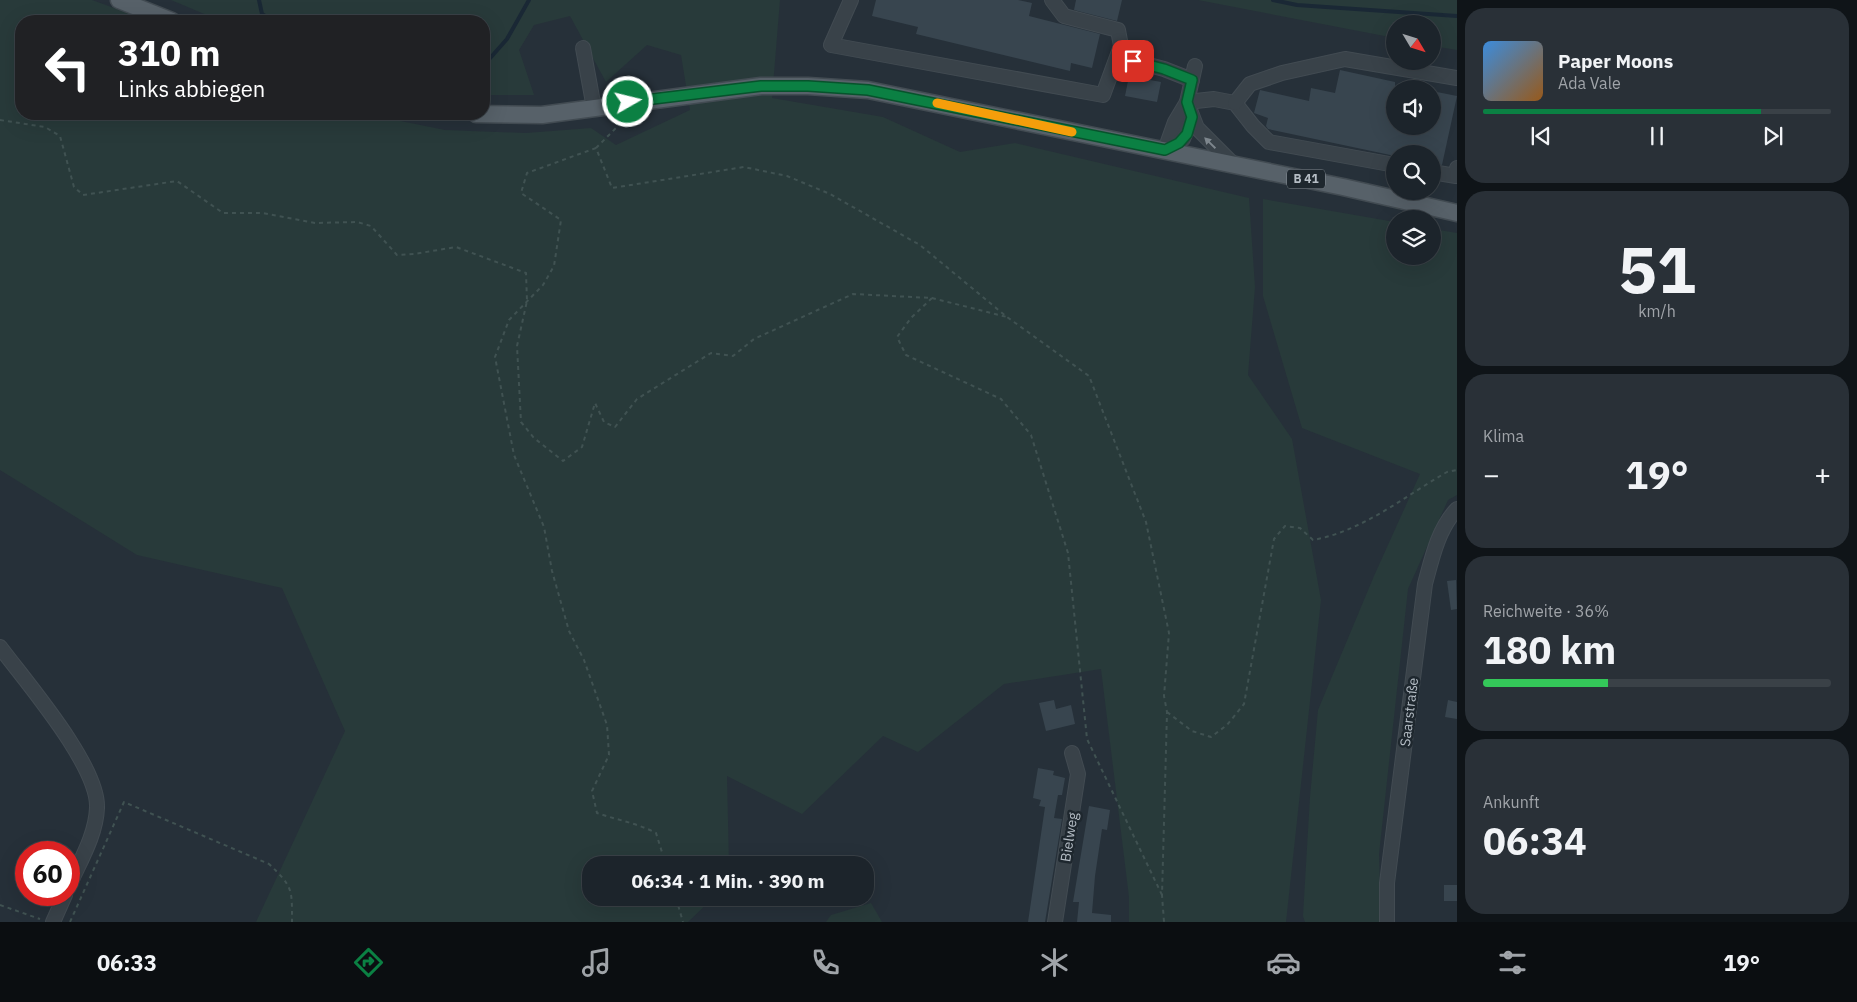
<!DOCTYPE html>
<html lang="de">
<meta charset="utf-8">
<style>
:root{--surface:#1c242b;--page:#293037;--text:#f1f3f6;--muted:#a0a4a9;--line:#3a4147;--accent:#0b8043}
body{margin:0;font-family:"IBM Plex Sans",sans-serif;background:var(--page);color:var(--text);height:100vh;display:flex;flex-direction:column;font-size:19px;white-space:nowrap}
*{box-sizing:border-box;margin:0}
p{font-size:16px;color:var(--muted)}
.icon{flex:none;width:28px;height:28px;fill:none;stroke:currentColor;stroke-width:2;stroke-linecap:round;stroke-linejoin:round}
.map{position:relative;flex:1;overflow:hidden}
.side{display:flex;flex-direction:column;gap:8px;padding:8px;background:#0f1418;width:400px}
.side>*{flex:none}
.hud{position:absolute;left:15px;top:15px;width:475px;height:105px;border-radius:20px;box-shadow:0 5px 20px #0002,0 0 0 1px var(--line);background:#202124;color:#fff;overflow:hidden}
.needle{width:32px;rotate:128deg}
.tools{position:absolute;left:1386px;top:15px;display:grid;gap:10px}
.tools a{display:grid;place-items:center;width:55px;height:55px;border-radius:50%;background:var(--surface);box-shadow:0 5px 20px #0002,0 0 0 1px var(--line);font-size:25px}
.speed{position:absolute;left:15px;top:841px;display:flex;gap:10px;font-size:25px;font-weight:700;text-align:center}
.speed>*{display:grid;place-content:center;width:65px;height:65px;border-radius:50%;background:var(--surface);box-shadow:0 5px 20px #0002,0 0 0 1px var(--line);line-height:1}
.speed .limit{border:8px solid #d22;background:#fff;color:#111}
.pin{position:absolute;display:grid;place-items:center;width:42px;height:42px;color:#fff;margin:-21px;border-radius:10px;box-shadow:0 2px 8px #0006}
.me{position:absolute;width:55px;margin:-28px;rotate:82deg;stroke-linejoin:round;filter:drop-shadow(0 0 4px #0008)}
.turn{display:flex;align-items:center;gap:18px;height:105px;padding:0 20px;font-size:22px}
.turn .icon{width:65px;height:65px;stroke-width:2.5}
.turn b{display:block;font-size:35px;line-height:42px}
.big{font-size:38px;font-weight:700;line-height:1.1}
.side .widget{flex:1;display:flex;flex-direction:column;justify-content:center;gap:8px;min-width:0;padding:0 18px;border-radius:20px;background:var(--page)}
.side .dial{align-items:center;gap:0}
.dial b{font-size:65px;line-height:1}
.song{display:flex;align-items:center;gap:15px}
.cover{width:60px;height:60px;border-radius:8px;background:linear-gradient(135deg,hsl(210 70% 55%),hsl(30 70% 35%))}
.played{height:5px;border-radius:2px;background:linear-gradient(90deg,var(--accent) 80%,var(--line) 80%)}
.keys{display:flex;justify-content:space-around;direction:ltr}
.heat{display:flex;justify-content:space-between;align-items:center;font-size:28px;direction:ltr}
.charge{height:8px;border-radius:4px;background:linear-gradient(90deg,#34c759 36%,var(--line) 0)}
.trip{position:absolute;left:582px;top:856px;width:292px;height:50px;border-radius:20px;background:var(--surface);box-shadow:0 5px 20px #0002,0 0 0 1px var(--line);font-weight:700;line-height:50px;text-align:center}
.menu{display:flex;height:80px;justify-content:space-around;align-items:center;background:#0b0e11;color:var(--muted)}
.menu .icon{width:35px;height:35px}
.menu .on{color:var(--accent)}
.menu b{font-size:22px;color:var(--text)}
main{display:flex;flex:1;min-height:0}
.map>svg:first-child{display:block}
.green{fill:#283a3a}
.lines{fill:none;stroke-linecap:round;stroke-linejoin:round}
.stream{stroke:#1a2835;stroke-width:4}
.building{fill:#38454f}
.minor-casing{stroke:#424b52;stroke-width:16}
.major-casing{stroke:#424b52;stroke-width:19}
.path{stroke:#405252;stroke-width:2;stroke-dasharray:4 4;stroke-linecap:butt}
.minor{stroke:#394249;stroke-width:14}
.major{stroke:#576169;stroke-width:16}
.oneway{fill:#7d868d}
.route-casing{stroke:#07532c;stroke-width:12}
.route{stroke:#0b8043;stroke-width:9}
.slow{stroke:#f59e0b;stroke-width:9}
.labels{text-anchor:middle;stroke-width:5;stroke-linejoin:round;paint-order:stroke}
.shield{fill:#1e272e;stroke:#889098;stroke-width:1}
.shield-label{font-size:12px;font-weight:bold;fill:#b5bdc5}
.street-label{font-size:14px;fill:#b5bdc5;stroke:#1e272e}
</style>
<main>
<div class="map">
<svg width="1457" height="922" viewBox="0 0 1457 922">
<rect width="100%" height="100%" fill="#263039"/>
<g class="green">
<path d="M0 0H92L150 21H21V114H366L445 130 526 133 591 128 616 145 690 110 681 55 647 45 606 82 570 16 534 25 519 50 534 95H484V21H221L171 0H780L772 98 883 117 960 152 1015 143 1249 198 1255 287 1248 375 1292 439 1321 600 1286 922H1129V897L1101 669 1004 684 918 752 883 736 802 814 727 776 729 865H591V898H713L688 922H256L345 731 282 588 137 555 0 470Z"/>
<path d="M1198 0H1457V50L1433 46 1432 24H1395V38Z"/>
<path d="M1263 199 1395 222V256H1432L1433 229 1457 233V495L1448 500 1408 589 1379 854 1381 922H1305L1303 916 1310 797 1318 710 1374 576 1420 474 1302 428 1263 296Z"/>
<path d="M871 903 882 922H826L831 915Z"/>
</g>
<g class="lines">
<g class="stream">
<path d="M259 0 262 14 273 21"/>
<path d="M1273 0 1297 5 1457 16"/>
<path d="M484 65 507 39 529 0"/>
</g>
</g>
<g class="building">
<path d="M876 0H1018L1032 3 1029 16 1100 34 1092 68 1071 63 1070 71 916 34 918 27 872 16Z"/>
<path d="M1076 0H1122L1117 21 1074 10Z"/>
<path d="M1340 70 1395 82V126H1432V91L1457 96 1442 165 1432 163V154H1395V156L1268 129 1266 126 1268 118 1254 113 1260 90 1309 101 1311 88 1335 93Z"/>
<path d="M1129 76 1161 82 1157 102 1125 96Z"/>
<path d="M1456 580 1457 609 1451 610 1447 581Z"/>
<path d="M1054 700 1056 709 1071 705 1075 724 1046 731 1039 703Z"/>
<path d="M1448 700 1457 702V719L1445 717Z"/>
<path d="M1038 768 1054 771 1053 775 1065 778 1062 795H1058L1054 818 1062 819 1045 922H1028L1045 807 1039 806 1041 800 1033 798Z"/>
<path d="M1089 806 1110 810 1107 830 1102 829 1095 876 1092 913 1111 915V922H1077L1079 902H1073Z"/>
<rect x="1444" y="885" width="13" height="16"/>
</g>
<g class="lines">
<g class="minor-casing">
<g id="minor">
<path d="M851 0 831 45 1103 95 1121 46 1118 30 1064 16 1052 0"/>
<path d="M583 48 594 108"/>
<path d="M1118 57 1164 69 1192 80"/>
<path d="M1187 102 1214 99 1235 103 1253 126 1269 142 1395 165"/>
<path d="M1187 102 1197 128 1233 164"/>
<path d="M1235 103 1250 84 1282 73 1345 59 1457 78"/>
<path d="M1165 150 1175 122 1187 102 1195 66"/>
<path d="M1165 150 1183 139 1192 117"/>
<path d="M1432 172 1456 176 1457 168"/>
<path d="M0 647C26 682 99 766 97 808 96 835 80 861 69 886"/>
<path d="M53 922 65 895"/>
<path d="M1055 922 1078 774 1072 753"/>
<path d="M1387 922V883L1425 584C1432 558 1438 529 1457 509"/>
</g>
</g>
<g class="major-casing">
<g id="major">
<path d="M119 0 172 21"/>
<path d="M476 114 542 115 761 86H808L868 90 1343 187 1457 213"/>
</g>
</g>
<g class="path">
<path d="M627 117 596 148 612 188 744 167 787 176 830 194 920 245 1007 317 1089 376 1146 522 1169 633 1164 696 1167 712 1162 895 1164 922"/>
<path d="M0 120 45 127 60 136 74 187 83 195 177 181 223 213H263L315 223 357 222 371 226 397 255 414 254 456 247 526 273 527 301 517 346 521 422 534 438 563 461 582 447 595 403 604 422 615 427 637 399 711 353 733 356 754 339 853 294 932 298 1007 317"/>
<path d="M596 148 527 173 521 193 561 220 554 266 543 285 509 320 495 357 514 455 544 527 552 571 569 631 584 660 607 725 609 755 592 791 597 813C617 820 637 823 656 833L666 865"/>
<path d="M932 298 911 318 897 337 906 355 1001 399 1031 435 1068 553 1087 739 1162 895"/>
<path d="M1167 712 1192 731 1211 737 1227 725 1244 704 1274 539 1285 526 1300 528 1313 540C1363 531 1405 496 1447 472L1457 470"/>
<path d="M676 898 683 922"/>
<path d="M0 905 40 919"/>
<path d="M70 922 124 802 269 864C293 887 292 889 292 922"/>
</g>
<use href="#minor" class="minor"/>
<use href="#major" class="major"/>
</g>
<defs><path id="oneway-solid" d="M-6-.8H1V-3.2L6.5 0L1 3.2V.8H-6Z" transform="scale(1.25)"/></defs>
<use class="oneway" href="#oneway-solid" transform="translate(1210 143) rotate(-136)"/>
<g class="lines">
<g class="route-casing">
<path id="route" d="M628 102 761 86H808L868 90 1165 150 1179 143 1187 134 1192 117 1187 102 1192 80 1164 69 1133 61"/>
</g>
<use href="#route" class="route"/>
<path class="slow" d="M937 103 1072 132"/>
</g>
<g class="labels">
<rect class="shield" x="1287" y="169.5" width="38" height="19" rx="4"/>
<g class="shield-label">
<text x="1306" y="183">B 41</text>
</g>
<g class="street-label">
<text transform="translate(1409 712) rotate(-83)" y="5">Saarstraße</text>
<text transform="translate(1069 837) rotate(-81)" y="5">Bielweg</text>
</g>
</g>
</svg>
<div class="tools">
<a><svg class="needle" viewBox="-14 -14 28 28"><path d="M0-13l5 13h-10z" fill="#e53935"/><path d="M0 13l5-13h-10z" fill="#a0a4a9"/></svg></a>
<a><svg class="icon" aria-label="sound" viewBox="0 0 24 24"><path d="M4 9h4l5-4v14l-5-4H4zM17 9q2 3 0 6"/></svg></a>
<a><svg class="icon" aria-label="search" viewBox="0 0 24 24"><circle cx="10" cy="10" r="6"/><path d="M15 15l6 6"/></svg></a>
<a><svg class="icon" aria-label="layers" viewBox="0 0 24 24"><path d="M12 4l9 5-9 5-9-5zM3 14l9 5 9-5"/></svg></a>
</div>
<div class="speed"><div class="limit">60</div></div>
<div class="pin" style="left:1133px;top:61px;background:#d93025"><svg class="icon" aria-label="arrive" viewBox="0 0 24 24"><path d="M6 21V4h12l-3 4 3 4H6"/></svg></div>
<svg class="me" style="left:628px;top:102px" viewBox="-20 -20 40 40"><circle r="17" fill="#0b8043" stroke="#fff" stroke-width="3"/><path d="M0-11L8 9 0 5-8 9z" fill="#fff"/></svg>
<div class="trip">06:34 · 1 Min. · 390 m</div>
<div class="hud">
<div class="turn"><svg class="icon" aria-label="left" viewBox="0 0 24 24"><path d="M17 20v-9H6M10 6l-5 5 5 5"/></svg><div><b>310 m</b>Links abbiegen</div></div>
</div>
</div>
<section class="side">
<div class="widget">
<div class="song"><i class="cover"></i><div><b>Paper Moons</b><p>Ada Vale</p></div></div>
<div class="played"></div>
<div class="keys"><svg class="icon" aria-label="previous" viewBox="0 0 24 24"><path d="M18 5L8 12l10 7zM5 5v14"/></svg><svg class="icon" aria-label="pause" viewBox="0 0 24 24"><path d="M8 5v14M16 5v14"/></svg><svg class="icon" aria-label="next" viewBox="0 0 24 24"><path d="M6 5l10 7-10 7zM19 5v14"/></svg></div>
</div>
<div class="widget dial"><b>51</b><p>km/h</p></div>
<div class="widget"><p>Klima</p>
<div class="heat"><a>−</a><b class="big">19°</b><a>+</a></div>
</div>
<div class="widget"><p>Reichweite · 36%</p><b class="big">180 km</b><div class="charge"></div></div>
<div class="widget"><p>Ankunft</p><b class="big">06:34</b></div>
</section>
</main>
<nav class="menu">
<b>06:33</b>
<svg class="icon on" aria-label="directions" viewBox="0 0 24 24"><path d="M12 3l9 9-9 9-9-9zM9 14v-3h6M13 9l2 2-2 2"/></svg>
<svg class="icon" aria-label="music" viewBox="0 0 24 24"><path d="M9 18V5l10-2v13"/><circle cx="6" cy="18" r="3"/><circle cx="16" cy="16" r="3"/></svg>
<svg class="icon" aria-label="phone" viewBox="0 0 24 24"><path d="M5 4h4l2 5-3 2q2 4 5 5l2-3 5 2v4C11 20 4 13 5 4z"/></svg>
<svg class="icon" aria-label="climate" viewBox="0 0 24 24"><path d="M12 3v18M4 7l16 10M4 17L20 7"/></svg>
<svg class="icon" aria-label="car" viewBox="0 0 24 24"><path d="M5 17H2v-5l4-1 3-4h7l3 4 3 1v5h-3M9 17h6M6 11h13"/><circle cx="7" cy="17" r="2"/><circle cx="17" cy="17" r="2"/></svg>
<svg class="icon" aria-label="filters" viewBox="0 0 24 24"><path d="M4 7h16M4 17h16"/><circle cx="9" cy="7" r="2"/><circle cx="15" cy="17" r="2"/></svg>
<b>19°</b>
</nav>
